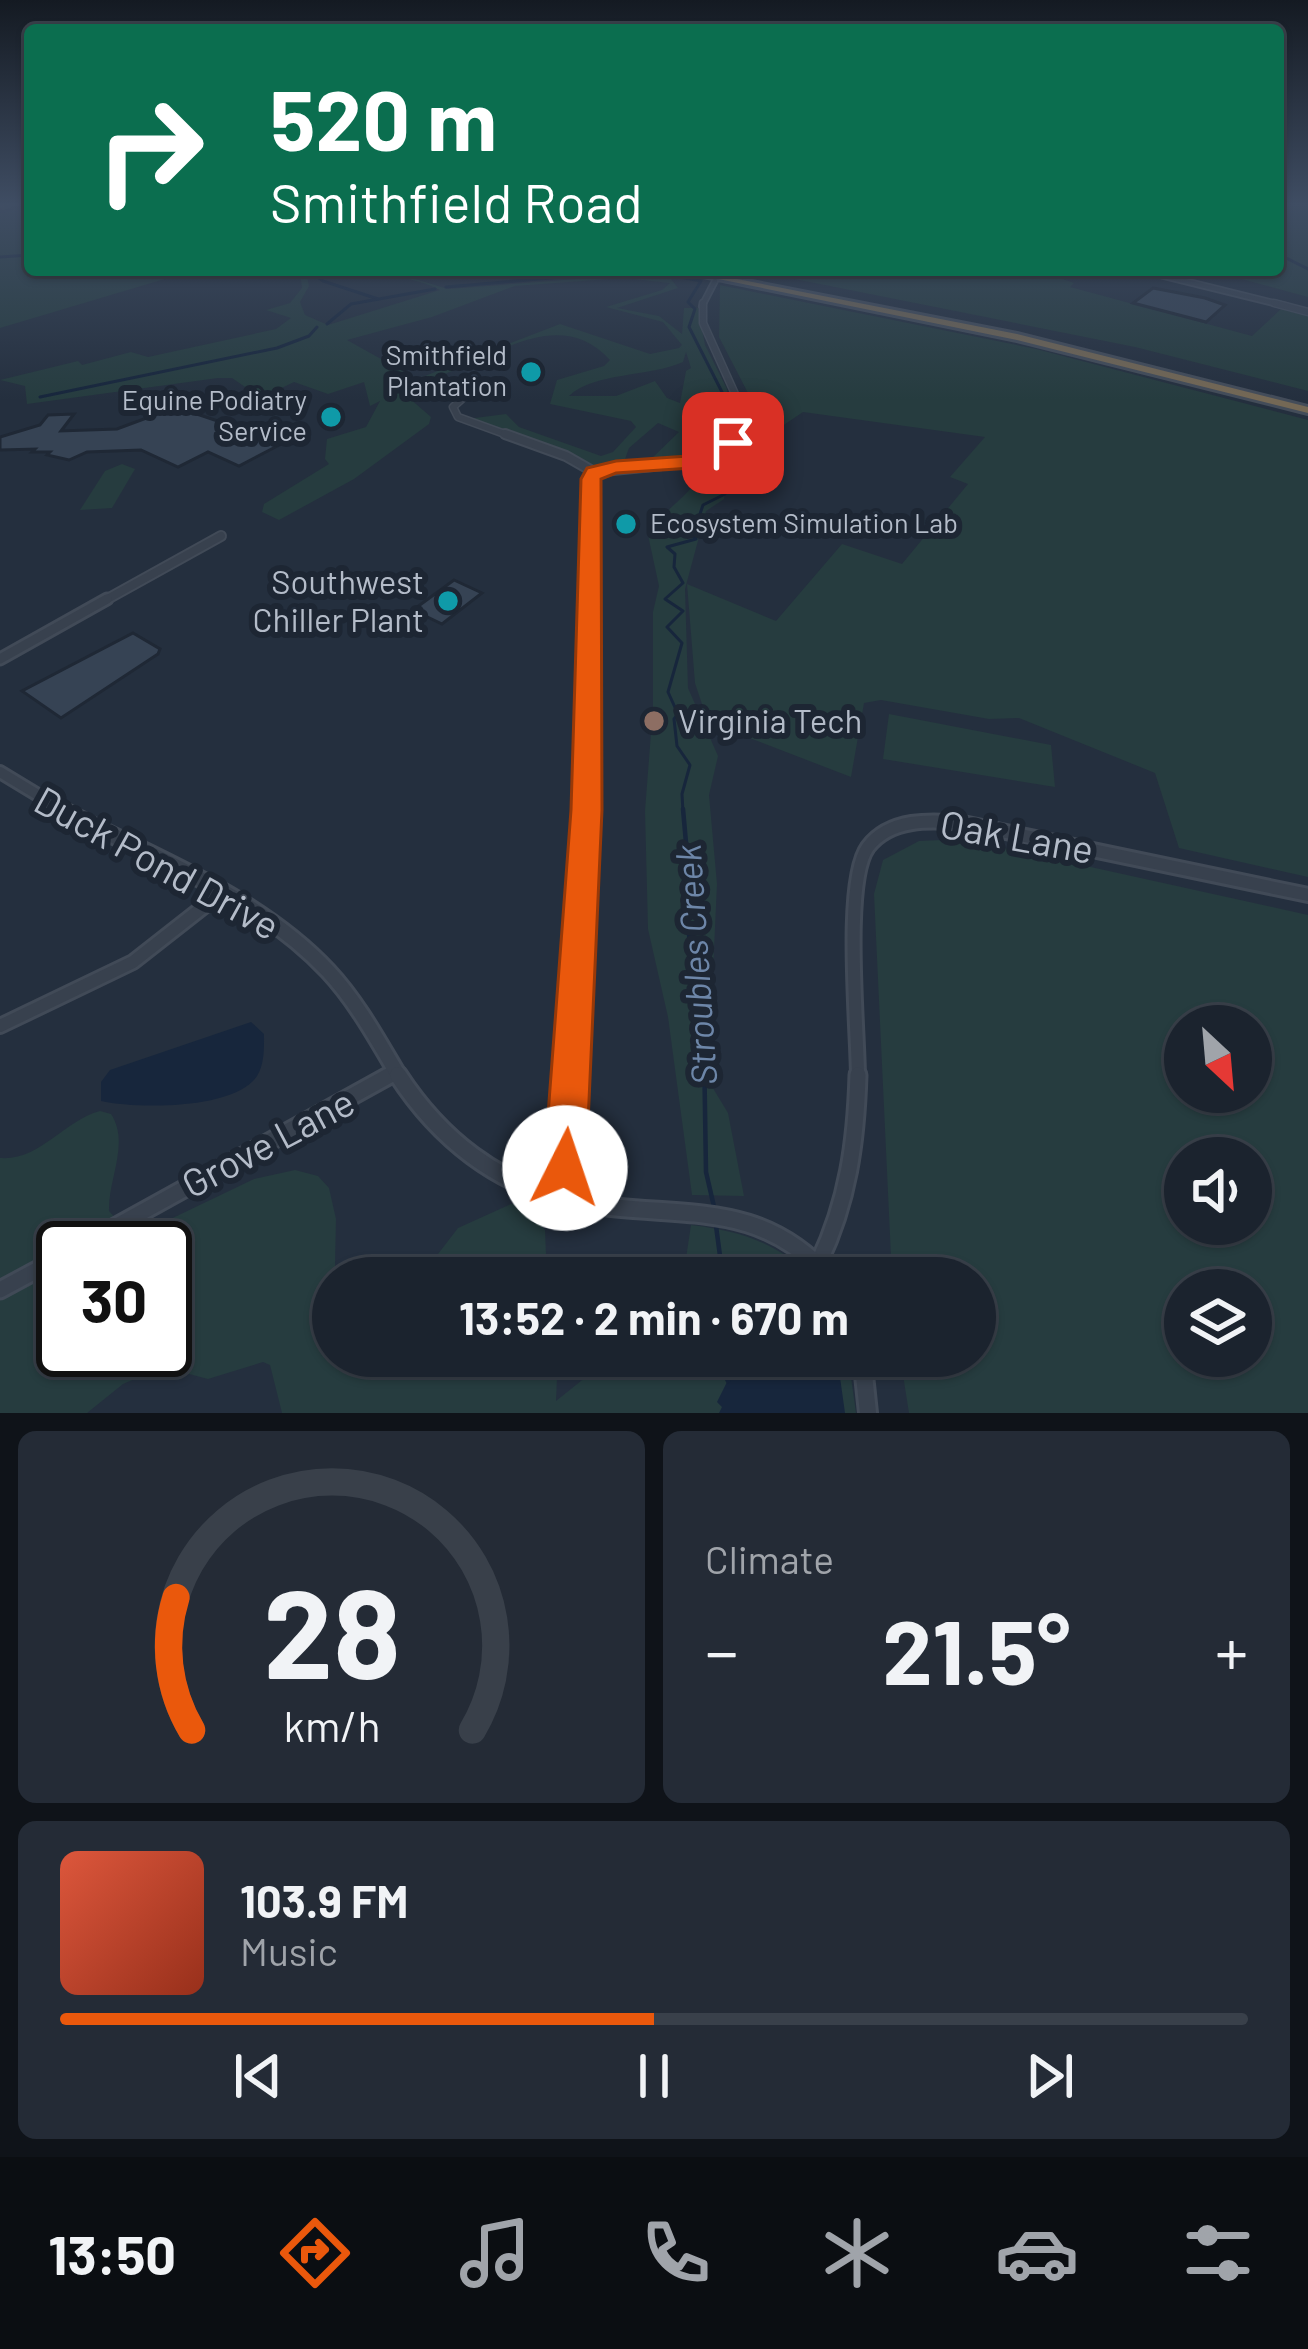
<!DOCTYPE html>
<meta charset="utf-8">
<style>
:root{--surface:#1b232e;--page:#242b36;--text:#f1f3f6;--muted:#a0a4aa;--line:#39404a;--accent:#ea580c}
body{margin:0;font-family:Barlow,sans-serif;background:var(--page);color:var(--text);height:100vh;display:flex;flex-direction:column;font-size:45px;white-space:nowrap}
*{box-sizing:border-box;margin:0}
p{font-size:39px;color:var(--muted)}
.icon{flex:none;width:66px;height:66px;fill:none;stroke:currentColor;stroke-width:2;stroke-linecap:round;stroke-linejoin:round}
.map{position:relative;height:1413px;overflow:hidden}
.drawer{display:flex;flex-direction:column;gap:18px;padding:18px;background:#0f1319;flex:1}
.drawer>*{flex:none}
.banner{position:absolute;left:24px;top:24px;width:1260px;height:252px;border-radius:12px;box-shadow:0 3px 9px #0004,0 0 0 3px var(--line);background:#0b6e4f;color:#fff;overflow:hidden}
.needle{width:78px;rotate:154deg}
.tools{position:absolute;left:1164px;top:1005px;display:grid;gap:24px}
.tools a{display:grid;place-items:center;width:108px;height:108px;border-radius:50%;background:var(--surface);box-shadow:0 3px 9px #0004,0 0 0 3px var(--line);font-size:60px}
.speed{position:absolute;left:36px;top:1221px;display:flex;gap:24px;font-size:60px;font-weight:700;text-align:center}
.speed>*{display:grid;place-content:center;width:156px;height:156px;border-radius:50%;background:var(--surface);box-shadow:0 3px 9px #0004,0 0 0 3px var(--line);line-height:1}
.speed .limit{border:6px solid #111;border-radius:18px;background:#fff;color:#111}
.pin{position:absolute;display:grid;place-items:center;width:102px;height:102px;color:#fff;margin:-51px;border-radius:24px;box-shadow:0 6px 18px #0006}
.me{position:absolute;width:132px;margin:-66px;rotate:4deg;stroke-linejoin:round;filter:drop-shadow(0 0 9px #0008)}
.turn{display:flex;align-items:center;gap:42px;height:252px;padding:0 48px;font-size:54px}
.turn .icon{width:156px;height:156px;stroke-width:2.5}
.turn b{display:block;font-size:84px;line-height:102px}
.big{font-size:90px;font-weight:700;line-height:1.1}
.drawer .card{flex:1;display:flex;flex-direction:column;justify-content:center;gap:18px;min-width:0;padding:0 42px;border-radius:18px;background:var(--page)}
.drawer .dial{align-items:center;gap:0}
.dial svg{height:312px;overflow:visible;fill:none;stroke:var(--line);stroke-width:7;stroke-linecap:round;text-anchor:middle}
.dial text{fill:var(--text);stroke:none}
.song{display:flex;align-items:center;gap:36px}
.cover{width:144px;height:144px;border-radius:18px;background:linear-gradient(135deg,hsl(10 70% 55%),hsl(10 70% 35%))}
.played{height:12px;border-radius:6px;background:linear-gradient(90deg,var(--accent) 50%,var(--line) 50%)}
.keys{display:flex;justify-content:space-around;direction:ltr}
.heat{display:flex;justify-content:space-between;align-items:center;font-size:66px;direction:ltr}
.drawer .tiles{flex:1;display:grid;gap:18px;grid-template-columns:1fr 1fr}
.card:last-child{grid-column:span 2}
.trip{position:absolute;left:312px;top:1257px;width:684px;height:120px;border-radius:60px;background:var(--surface);box-shadow:0 3px 9px #0004,0 0 0 3px var(--line);font-weight:700;line-height:120px;text-align:center}
.dock{display:flex;height:192px;justify-content:space-around;align-items:center;background:#0b0e12;color:var(--muted)}
.dock .icon{width:84px;height:84px}
.dock .selected{color:var(--accent)}
.dock b{font-size:54px;color:var(--text)}
.map>svg:first-child{display:block}
.green{fill:#263c3f;fill-rule:evenodd}
.water{fill:#17263c}
.lines{fill:none;stroke-linecap:round;stroke-linejoin:round}
.stream-far1{stroke:#17263c;stroke-width:3}
.stream{stroke:#17263c;stroke-width:4.5}
.building{fill:#364354;stroke:#1f2835;stroke-width:3}
.minor-far5-casing{stroke:#414a57;stroke-width:8}
.minor-far4-casing{stroke:#414a57;stroke-width:9}
.minor-far3-casing{stroke:#414a57;stroke-width:12}
.minor-far2-casing{stroke:#414a57;stroke-width:15}
.minor-far1-casing{stroke:#414a57;stroke-width:18}
.minor-casing{stroke:#414a57;stroke-width:21}
.tertiary-far2-casing{stroke:#414a57;stroke-width:16}
.tertiary-far1-casing{stroke:#414a57;stroke-width:20}
.tertiary-casing{stroke:#414a57;stroke-width:22}
.motorway-casing{stroke:#434c59;stroke-width:6}
.minor-far5{stroke:#38414e;stroke-width:4.5}
.minor-far4{stroke:#38414e;stroke-width:6}
.minor-far3{stroke:#38414e;stroke-width:8}
.minor-far2{stroke:#38414e;stroke-width:9}
.minor-far1{stroke:#38414e;stroke-width:12}
.minor{stroke:#38414e;stroke-width:15}
.tertiary-far2{stroke:#38414e;stroke-width:10}
.tertiary-far1{stroke:#38414e;stroke-width:14}
.tertiary{stroke:#38414e;stroke-width:16}
.motorway{fill:#746855;fill-rule:evenodd}
.route{fill:#ea580c;stroke:#983908;stroke-width:3}
.culture-dot{fill:#0f9aa8;stroke:#1d2633;stroke-width:4.5}
.education-dot{fill:#8d6e63;stroke:#1d2633;stroke-width:4.5}
.labels{text-anchor:middle;stroke-width:12;stroke-linejoin:round;paint-order:stroke}
.far-poi-label{font-size:27px;fill:#b4bcc9;stroke:#1d2633;text-anchor:end}
.poi-label{font-size:33px;fill:#b4bcc9;stroke:#1d2633;text-anchor:end}
.water-label{font-size:36px;font-style:italic;fill:#6d86a8;stroke:#1d2633}
.near-street-label{font-size:39px;fill:#b4bcc9;stroke:#1d2633}
</style>
<div class="map">
<svg width="1308" height="1413" viewBox="0 0 1308 1413">
<rect width="100%" height="100%" fill="#242f3e"/>
<g class="green">
<path d="M1278 202H1308V297L1208 270H1278Z"/>
<path d="M30 204V270H195L0 328V214Z"/>
<path d="M289 270 307 276 309 286 300 302 305 315 328 325 440 290C401 269 354 279 312 270L358 274 375 270H572L402 275 448 289 641 274 671 279 678 288 617 308 659 316 682 334 684 308H698L705 345 727 389 725 452 706 458 650 460 679 432 658 423 629 448 624 462 595 466 467 419 506 414 519 427 601 456 613 452 636 427 631 421 550 404 557 380 604 366 610 360C549 293 469 383 401 384V391L431 417 429 424 354 479 279 520 262 512 264 504 329 464 325 459 327 439 366 427 380 401 370 406 364 382 328 394 294 382 261 398 232 378H218L27 404 25 386 0 380 78 361 82 365 131 352 148 357 276 329 291 318 266 310 290 303 302 288 301 279ZM623 278 670 283 662 290 606 307 663 322 682 345 679 348 650 354 560 324 417 379 347 340 432 317 515 286ZM686 352 691 368 686 371 680 403 667 398 655 381 616 396H569C594 372 650 377 683 362Z"/>
<path d="M750 270H1071L1060 278 1074 283 1070 287 1252 336 1281 309 1308 316V391L1135 347Z"/>
<path d="M720 285 1036 349 1308 420V877L1179 848 1155 773 1019 718 989 719 881 700 864 703 851 777 708 722 695 683 687 584 776 621 842 544 902 564 968 484 950 477 985 437 803 412 766 437 743 438 748 393 719 337Z"/>
<path d="M718 462 727 481 724 499 706 511 685 589 688 688 718 756 709 795 717 884 708 1080 728 1113 744 1196 692 1195 668 1017 648 929 645 811 653 707V612L659 586 648 535C665 506 697 493 706 463Z"/>
<path d="M122 464 135 469 112 508 80 510 105 471Z"/>
<path d="M889 714 1051 745 1055 787 883 759Z"/>
<path d="M964 839 1308 915V1413H909L900 1356H975V1278H892L874 894 883 860 919 841ZM1185 1026H1251V1092H1185ZM1185 1158H1251V1224H1185ZM1185 1290H1251V1356H1185Z"/>
<path d="M100 1111 111 1114C130 1143 108 1179 109 1211L127 1231 156 1226 254 1179 295 1170 318 1176 329 1188 336 1219 333 1356H558L556 1401 612 1356H848L856 1413H282L270 1365 263 1362 208 1379 163 1367 123 1384 87 1413H0V1158C40 1161 63 1121 100 1111ZM63 1248H165V1350H63Z"/>
<path d="M511 1204 523 1205 545 1230 547 1278H411L428 1267 458 1228Z"/>
<path d="M691 1225C740 1231 776 1242 813 1278H683Z"/>
</g>
<g class="water">
<path d="M251 1022 264 1034C264 1049 265 1069 253 1081 226 1109 137 1109 101 1101V1082L110 1070Z"/>
<path d="M760 1356H837L845 1413H719L722 1407 717 1402 737 1362 743 1367 757 1364Z"/>
</g>
<g class="lines">
<g class="stream-far1">
<path d="M1278 254 1308 269"/>
<path d="M0 257 30 255"/>
<path d="M308 270 323 281 378 299"/>
<path d="M446 287 642 270 701 281 688 302 695 309 689 327 726 400 715 455"/>
<path d="M327 324 351 304 435 289"/>
<path d="M40 397 277 348 309 336 317 327"/>
<path d="M683 812 682 794 690 765 677 746 674 719 678 714 668 692 682 643 667 627 683 611 665 599 683 583 674 567 675 554 667 547 696 539 678 520 699 517 703 505 725 494 717 465"/>
</g>
<g class="stream">
<path d="M683 809 687 854 683 890 704 1047 706 1172 715 1211"/>
<path d="M716 1226 723 1278"/>
<path d="M717 1356 728 1381"/>
</g>
</g>
<g class="building">
<path d="M1153 288 1205 298 1225 305 1206 322 1133 303Z"/>
<path d="M176 407 283 443 239 466 208 452 178 467 141 450 87 452 69 460 47 455 50 452H32L35 449 0 450V437L40 425 48 415 74 414 61 431 117 429Z"/>
<path d="M454 580 482 593 442 624 413 610Z"/>
<path d="M133 633 160 649 158 654 61 718 22 691Z"/>
</g>
<g class="lines">
<g class="minor-far5-casing">
<g id="minor-far5">
<path d="M1140 270 1286 306"/>
<path d="M702 306 715 281"/>
</g>
</g>
<g class="minor-far4-casing">
<g id="minor-far4">
<path d="M703 303V323L735 394 734 437"/>
<path d="M1274 303 1308 312"/>
<path d="M462 399 453 407 458 417 513 437"/>
</g>
</g>
<g class="minor-far3-casing">
<g id="minor-far3">
<path d="M505 434 566 456 594 472"/>
<path d="M594 472 722 459 735 451 734 434"/>
<path d="M102 602 221 536"/>
<path d="M591 602 594 472"/>
</g>
</g>
<g class="minor-far2-casing">
<g id="minor-far2">
<path d="M0 659 107 599"/>
<path d="M587 812 591 599"/>
</g>
</g>
<g class="minor-far1-casing">
<g id="minor-far1">
<path d="M0 1026 133 962 221 893"/>
<path d="M385 1078 395 1072"/>
<path d="M570 1078 587 809"/>
<path d="M858 1078C858 1030 843 881 868 847 890 818 931 820 963 823L1308 895"/>
</g>
</g>
<g class="minor-casing">
<g id="minor">
<path d="M562 1197 570 1075"/>
<path d="M77 1248 390 1075"/>
<path d="M819 1262C848 1201 856 1142 858 1075"/>
<path d="M0 1290 63 1256"/>
</g>
</g>
<g class="tertiary-far2-casing">
<path id="tertiary-far2" d="M0 772 66 812"/>
</g>
<g class="tertiary-far1-casing">
<path id="tertiary-far1" d="M61 809C151 858 256 894 328 971 357 1002 378 1041 400 1078"/>
</g>
<g class="tertiary-casing">
<g id="tertiary">
<path d="M398 1075C439 1138 497 1185 573 1201 672 1222 755 1193 830 1278"/>
<path d="M862 1356 868 1413"/>
</g>
</g>
<g class="motorway-casing">
<g id="motorway">
<path d="M16 202 3 207 0 206 5 202Z"/>
<path d="M674 270H691L1017 334 1308 407V413L1017 340Z"/>
</g>
</g>
<use href="#minor-far5" class="minor-far5"/>
<use href="#minor-far4" class="minor-far4"/>
<use href="#minor-far3" class="minor-far3"/>
<use href="#minor-far2" class="minor-far2"/>
<use href="#minor-far1" class="minor-far1"/>
<use href="#minor" class="minor"/>
<use href="#tertiary-far2" class="tertiary-far2"/>
<use href="#tertiary-far1" class="tertiary-far1"/>
<use href="#tertiary" class="tertiary"/>
<use href="#motorway" class="motorway"/>
</g>
<linearGradient id="sky" x2="0" y2="1"><stop stop-color="#141a22"/><stop offset="0.51" stop-color="#3f4d63"/><stop offset="1" stop-color="#3f4d63" stop-opacity="0"/></linearGradient>
<rect width="1308" height="400" fill="url(#sky)"/>
<path class="route" d="M733 437 739 439 744 451 722 466 616 473 601 479 602 810 586 1168 580 1183 565 1189 551 1183 544 1168 571 810 581 479 587 468 616 461 717 454 725 449 726 439Z"/>
<g class="culture-dot">
<circle cx="531" cy="372" r="12"/>
<circle cx="331" cy="417" r="12"/>
<circle cx="626" cy="524" r="12"/>
<circle cx="448" cy="601" r="12"/>
</g>
<circle class="education-dot" cx="654" cy="721" r="12"/>
<g class="labels">
<g class="far-poi-label">
<text x="507" y="365">Smithfield<tspan x="507" dy="31">Plantation</tspan></text>
<text x="307" y="410">Equine Podiatry<tspan x="307" dy="31">Service</tspan></text>
<text x="650" y="533" text-anchor="start">Ecosystem Simulation Lab</text>
</g>
<g class="poi-label">
<text x="424" y="594">Southwest<tspan x="424" dy="38">Chiller Plant</tspan></text>
<text x="678" y="733" text-anchor="start">Virginia Tech</text>
</g>
<g class="water-label">
<text transform="translate(696 965) rotate(-94)" y="13">Stroubles Creek</text>
</g>
<g class="near-street-label">
<text transform="translate(1017 837) rotate(10)" y="14">Oak Lane</text>
<text transform="translate(157 863) rotate(29)" y="14">Duck Pond Drive</text>
<text transform="translate(268 1143) rotate(-28)" y="14">Grove Lane</text>
</g>
</g>
</svg>
<div class="tools">
<a><svg class="needle" viewBox="-14 -14 28 28"><path d="M0-13l5 13h-10z" fill="#e53935"/><path d="M0 13l5-13h-10z" fill="#a0a4aa"/></svg></a>
<a><svg class="icon" aria-label="sound" viewBox="0 0 24 24"><path d="M4 9h4l5-4v14l-5-4H4zM17 9q2 3 0 6"/></svg></a>
<a><svg class="icon" aria-label="layers" viewBox="0 0 24 24"><path d="M12 4l9 5-9 5-9-5zM3 14l9 5 9-5"/></svg></a>
</div>
<div class="speed"><div class="limit">30</div></div>
<div class="pin" style="left:733px;top:443px;background:#d93025"><svg class="icon" aria-label="arrive" viewBox="0 0 24 24"><path d="M6 21V4h12l-3 4 3 4H6"/></svg></div>
<svg class="me" style="left:565px;top:1168px" viewBox="-20 -20 40 40"><circle r="19" fill="#fff"/><path d="M0-13L10 11 0 6-10 11z" fill="#ea580c"/></svg>
<div class="trip">13:52 · 2 min · 670 m</div>
<div class="banner">
<div class="turn"><svg class="icon" aria-label="right" viewBox="0 0 24 24"><path d="M7 20v-9h11M14 6l5 5-5 5"/></svg><div><b>520 m</b>Smithfield Road</div></div>
</div>
</div>
<section class="drawer">
<div class="tiles">
<div class="card dial"><svg viewBox="0 0 100 80">
<path d="M14 69A42 42 0 1 1 86 69"/>
<path d="M14 69A42 42 0 0 1 10 35" stroke="#ea580c"/>
<text x="50" y="56" font-size="32" font-weight="700">28</text>
<text x="50" y="72" font-size="11">km/h</text>
</svg></div>
<div class="card"><p>Climate</p>
<div class="heat"><a>−</a><b class="big">21.5°</b><a>+</a></div>
</div>
<div class="card">
<div class="song"><i class="cover"></i><div><b>103.9 FM</b><p>Music</p></div></div>
<div class="played"></div>
<div class="keys"><svg class="icon" aria-label="previous" viewBox="0 0 24 24"><path d="M18 5L8 12l10 7zM5 5v14"/></svg><svg class="icon" aria-label="pause" viewBox="0 0 24 24"><path d="M8 5v14M16 5v14"/></svg><svg class="icon" aria-label="next" viewBox="0 0 24 24"><path d="M6 5l10 7-10 7zM19 5v14"/></svg></div>
</div>
</div>
</section>
<nav class="dock">
<b>13:50</b>
<svg class="icon selected" aria-label="directions" viewBox="0 0 24 24"><path d="M12 3l9 9-9 9-9-9zM9 14v-3h6M13 9l2 2-2 2"/></svg>
<svg class="icon" aria-label="music" viewBox="0 0 24 24"><path d="M9 18V5l10-2v13"/><circle cx="6" cy="18" r="3"/><circle cx="16" cy="16" r="3"/></svg>
<svg class="icon" aria-label="phone" viewBox="0 0 24 24"><path d="M5 4h4l2 5-3 2q2 4 5 5l2-3 5 2v4C11 20 4 13 5 4z"/></svg>
<svg class="icon" aria-label="climate" viewBox="0 0 24 24"><path d="M12 3v18M4 7l16 10M4 17L20 7"/></svg>
<svg class="icon" aria-label="car" viewBox="0 0 24 24"><path d="M5 17H2v-5l4-1 3-4h7l3 4 3 1v5h-3M9 17h6M6 11h13"/><circle cx="7" cy="17" r="2"/><circle cx="17" cy="17" r="2"/></svg>
<svg class="icon" aria-label="filters" viewBox="0 0 24 24"><path d="M4 7h16M4 17h16"/><circle cx="9" cy="7" r="2"/><circle cx="15" cy="17" r="2"/></svg>
</nav>
